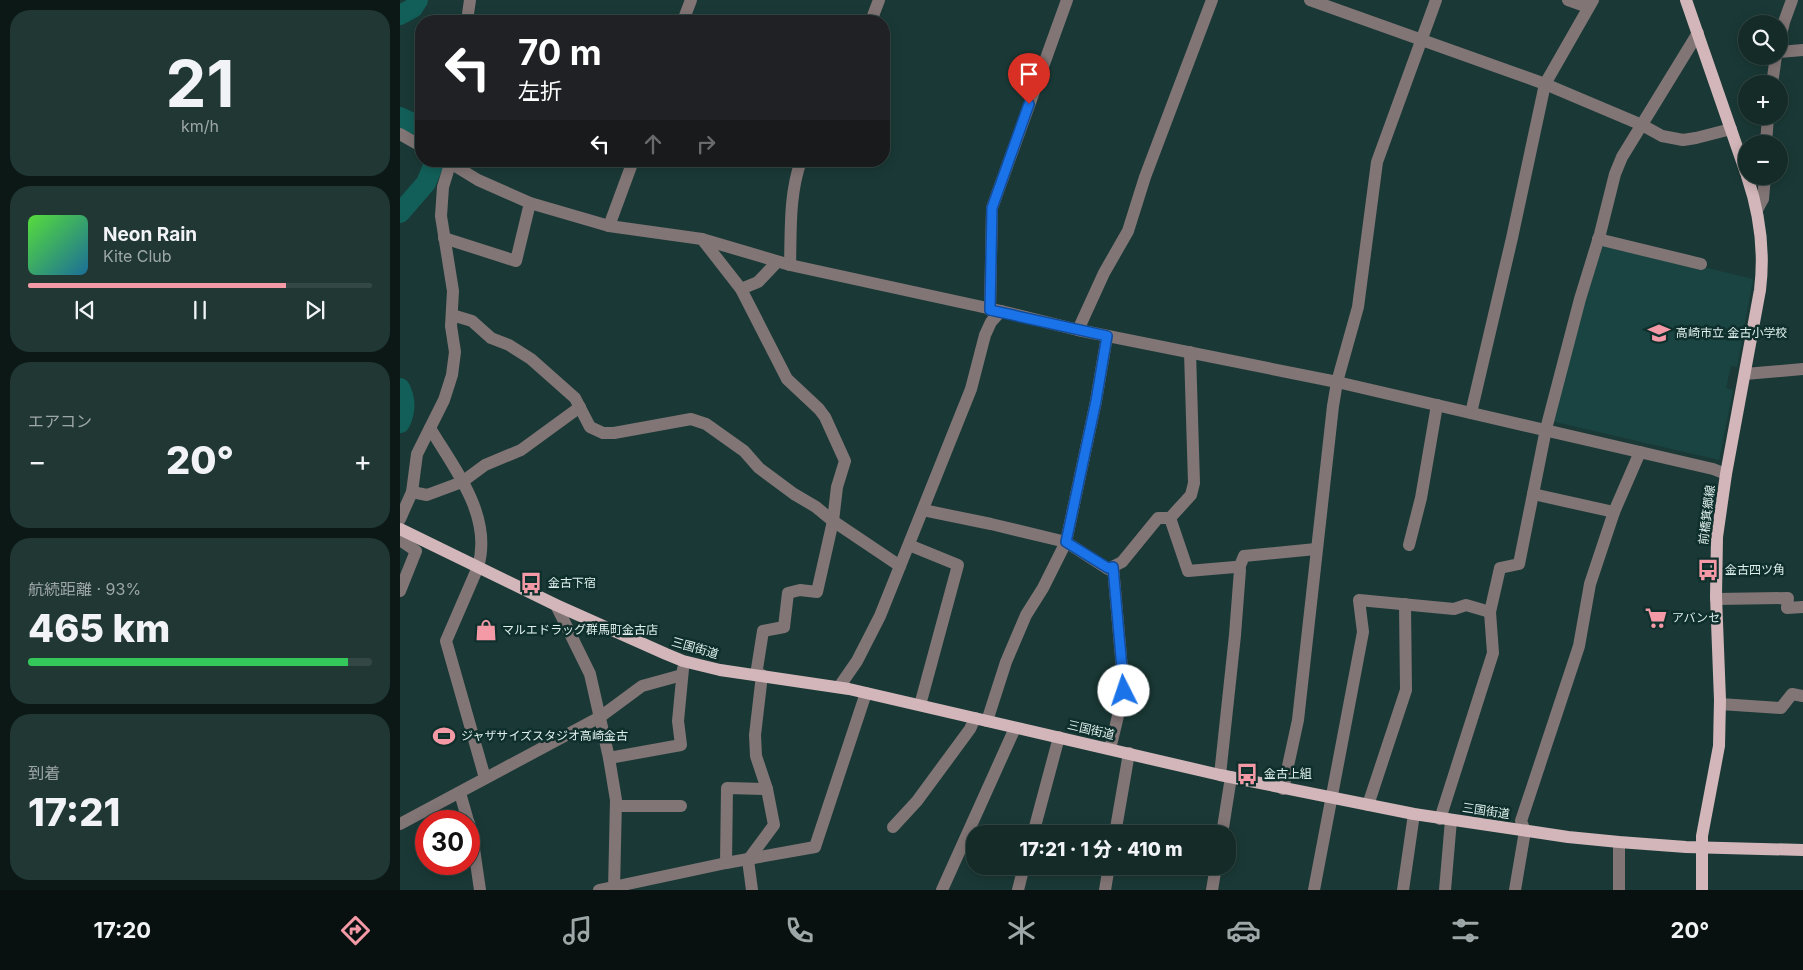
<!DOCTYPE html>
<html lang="ja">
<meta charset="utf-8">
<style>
:root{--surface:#142b28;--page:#213734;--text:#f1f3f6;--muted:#9da7a8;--line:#334745;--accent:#f49aa6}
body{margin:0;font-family:Inter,"Noto Sans JP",sans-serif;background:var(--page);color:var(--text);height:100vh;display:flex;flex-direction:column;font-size:19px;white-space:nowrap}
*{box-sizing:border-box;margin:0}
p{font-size:16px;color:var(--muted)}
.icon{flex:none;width:28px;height:28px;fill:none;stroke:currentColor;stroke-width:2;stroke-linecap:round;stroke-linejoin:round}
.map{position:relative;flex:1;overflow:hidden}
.panel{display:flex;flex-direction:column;gap:10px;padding:10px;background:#0b1816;width:400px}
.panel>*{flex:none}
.banner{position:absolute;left:15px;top:15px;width:475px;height:152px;border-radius:20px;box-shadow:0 2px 12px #0003,0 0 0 1px var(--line);background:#202124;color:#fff;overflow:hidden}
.buttons{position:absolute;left:1338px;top:15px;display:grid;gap:10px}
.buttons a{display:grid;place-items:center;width:50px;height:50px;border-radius:50%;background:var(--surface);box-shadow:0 2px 12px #0003,0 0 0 1px var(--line);font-size:25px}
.speed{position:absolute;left:15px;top:810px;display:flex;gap:10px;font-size:25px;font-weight:700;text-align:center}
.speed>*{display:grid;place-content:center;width:65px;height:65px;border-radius:50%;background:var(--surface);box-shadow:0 2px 12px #0003,0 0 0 1px var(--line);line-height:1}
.speed .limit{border:8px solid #d22;background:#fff;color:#111}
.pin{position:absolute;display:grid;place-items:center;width:42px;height:42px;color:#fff;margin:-51px -21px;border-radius:50% 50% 50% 0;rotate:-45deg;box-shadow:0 0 5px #0007}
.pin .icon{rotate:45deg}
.me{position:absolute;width:55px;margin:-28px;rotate:356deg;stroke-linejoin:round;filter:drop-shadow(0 0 4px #0008)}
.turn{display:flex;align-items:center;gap:18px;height:105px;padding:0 20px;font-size:22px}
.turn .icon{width:65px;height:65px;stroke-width:2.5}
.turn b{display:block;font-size:35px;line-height:42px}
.lanes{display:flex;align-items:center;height:48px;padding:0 20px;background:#0003;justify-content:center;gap:25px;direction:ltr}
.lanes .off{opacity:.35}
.big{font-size:38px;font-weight:800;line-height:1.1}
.panel .card{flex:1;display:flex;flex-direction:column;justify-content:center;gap:8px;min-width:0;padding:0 18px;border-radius:20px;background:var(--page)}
.panel .dial{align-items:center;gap:0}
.dial b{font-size:65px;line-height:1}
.song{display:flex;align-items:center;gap:15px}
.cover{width:60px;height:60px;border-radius:8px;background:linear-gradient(135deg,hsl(110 70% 55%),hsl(200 70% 35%))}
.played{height:5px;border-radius:2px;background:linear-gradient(90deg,var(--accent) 75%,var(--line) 75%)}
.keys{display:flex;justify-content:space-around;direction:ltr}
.heat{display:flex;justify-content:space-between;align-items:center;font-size:28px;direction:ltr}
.charge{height:8px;border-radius:4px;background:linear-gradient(90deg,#34c759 93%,var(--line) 0)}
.trip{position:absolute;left:566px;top:825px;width:270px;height:50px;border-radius:20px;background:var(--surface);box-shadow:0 2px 12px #0003,0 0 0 1px var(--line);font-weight:800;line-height:50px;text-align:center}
.dock{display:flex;height:80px;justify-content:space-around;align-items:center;background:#081110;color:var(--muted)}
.dock .icon{width:35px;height:35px}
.dock .active{color:var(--accent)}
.dock b{font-size:22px;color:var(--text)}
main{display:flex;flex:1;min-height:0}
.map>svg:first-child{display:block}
.built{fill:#194441}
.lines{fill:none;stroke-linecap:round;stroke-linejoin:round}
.river{stroke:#125f59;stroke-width:20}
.minor{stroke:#827576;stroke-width:12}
.major{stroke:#d2b6b9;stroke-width:12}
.route-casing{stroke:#114b97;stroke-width:12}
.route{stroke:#1a73e8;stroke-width:9}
.labels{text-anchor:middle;stroke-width:5;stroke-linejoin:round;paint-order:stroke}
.poi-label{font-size:12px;fill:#dff0ee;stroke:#0f2f2c;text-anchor:start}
.street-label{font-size:12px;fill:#dff0ee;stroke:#0f2f2c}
</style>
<main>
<section class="panel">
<div class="card dial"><b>21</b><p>km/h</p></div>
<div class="card">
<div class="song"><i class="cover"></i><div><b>Neon Rain</b><p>Kite Club</p></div></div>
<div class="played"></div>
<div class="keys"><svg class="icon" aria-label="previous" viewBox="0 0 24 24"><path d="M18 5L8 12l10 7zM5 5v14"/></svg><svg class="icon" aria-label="pause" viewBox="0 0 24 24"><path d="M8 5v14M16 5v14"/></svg><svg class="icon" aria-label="next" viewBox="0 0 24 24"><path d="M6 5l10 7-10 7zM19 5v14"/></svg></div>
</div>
<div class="card"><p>エアコン</p>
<div class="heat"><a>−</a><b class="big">20°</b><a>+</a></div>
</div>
<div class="card"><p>航続距離 · 93%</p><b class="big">465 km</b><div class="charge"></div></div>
<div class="card"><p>到着</p><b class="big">17:21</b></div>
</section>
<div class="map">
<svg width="1403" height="890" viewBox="0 0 1403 890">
<rect width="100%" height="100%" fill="#1a3936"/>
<path class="built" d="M1200 242 1353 279 1337 367 1331 366 1326 388 1333 390 1319 460 1151 421Z"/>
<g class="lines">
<g class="river">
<path d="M0 15 13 8 18 0"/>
<path d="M0 117 21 127"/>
<path d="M0 213 26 183 35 161"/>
<path d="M0 388C6 400 6 411 0 423"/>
</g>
<g class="minor">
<path d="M910 0 1145 84 1242 125 1262 136 1283 140 1296 138 1331 129"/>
<path d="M1168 0 1188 7"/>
<path d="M67 21 70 0"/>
<path d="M283 21 291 0"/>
<path d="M471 21 479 0"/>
<path d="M1379 43 1384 22 1392 0"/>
<path d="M1379 52 1403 50"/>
<path d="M1372 84 1376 56"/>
<path d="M0 134 21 146"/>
<path d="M1366 144 1368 116"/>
<path d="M47 161 78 180 130 203 209 226 302 239 390 265 601 311 678 330 937 382 1313 469 1326 474"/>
<path d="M1357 210 1363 199 1365 176"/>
<path d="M209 226 233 161"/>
<path d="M44 238 116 261 130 203"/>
<path d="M302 239 341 289 387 379 419 409 425 417 445 461 437 487 433 521 417 592 400 590 388 593 384 627 363 631 356 675"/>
<path d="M1198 239 1301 264"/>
<path d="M390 265C391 231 389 194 401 161"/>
<path d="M341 289 358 282 377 262"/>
<path d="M590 310 592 208 667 0"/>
<path d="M52 315 72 321 91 338 109 345 131 359 175 398 190 427 203 433H214L291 419 306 424 344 451 359 468 394 494 416 507 433 521 500 566"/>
<path d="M678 330 704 273 728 231 745 177 812 0"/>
<path d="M1345 374 1403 369"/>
<path d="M1071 413 1112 238 1145 84 1193 0"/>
<path d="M30 428C55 470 93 516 78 567L46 641 85 778"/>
<path d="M12 492 27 495 62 482 85 465 121 450 180 407"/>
<path d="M1133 494 1214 512"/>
<path d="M523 510 591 524 666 542 708 569 722 562 758 518H770L791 495 794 483 790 352"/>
<path d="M770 518 788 571 835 567 840 570 835 635 820 775"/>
<path d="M0 519 12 492 17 454 44 400 52 375 55 352 51 326 53 291 41 216 43 187 51 161"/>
<path d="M0 540 16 551 0 591"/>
<path d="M509 545 558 565 520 705"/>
<path d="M1009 545 1021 498 1037 405"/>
<path d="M839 568 844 556 916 549"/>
<path d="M1316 599 1388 598 1387 608 1403 607"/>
<path d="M156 605 190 674 209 758 216 800 214 890"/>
<path d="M439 687 457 661 480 616 571 389 585 335 591 322 601 311"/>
<path d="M1320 704 1381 708 1392 694 1403 696"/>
<path d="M587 721 606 662 626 615 643 588 666 542 696 401 707 336"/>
<path d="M710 749 724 691 713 567"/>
<path d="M209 758 281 745 278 721 283 669"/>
<path d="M883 789 898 720 933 406 937 382 958 307 977 162 1036 0"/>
<path d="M60 793 68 821"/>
<path d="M968 805 1006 690 1005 604"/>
<path d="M216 806H281"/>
<path d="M1040 819 1093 653 1090 612 1100 568 1119 564 1146 429 1180 299 1200 234 1215 174 1222 157 1298 33"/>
<path d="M69 823 72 835 80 890"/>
<path d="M0 824 200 717 242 686 282 675"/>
<path d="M493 827 517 801 570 729 575 718"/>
<path d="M633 834 659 737"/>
<path d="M715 834 729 753"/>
<path d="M822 834 831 777"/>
<path d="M326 863 327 788 367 789"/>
<path d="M199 890 326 863 415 847 466 693"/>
<path d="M352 890 348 860 374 825 367 789 356 756 355 735 362 675"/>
<path d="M542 890 615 728"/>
<path d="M618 890 624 866"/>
<path d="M705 890 709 866"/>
<path d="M812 890 816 866"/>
<path d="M914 890 963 632 959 600 1054 609 1066 605 1090 612"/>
<path d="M1003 890 1014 814"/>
<path d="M1045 890 1051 820"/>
<path d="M1115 890 1125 831 1121 821 1179 646 1190 584 1214 512 1240 452"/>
<path d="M1219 890V842"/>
</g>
<g class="major">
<path d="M1286 0 1346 173"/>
<path d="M0 529 156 605 266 654 283 661 320 670 449 689 820 775 1014 814 1168 837 1219 842 1286 847 1403 850"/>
<path d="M1302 890V836L1319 746 1320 700 1316 596 1317 537 1326 474 1360 290C1365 250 1360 214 1347 176"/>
</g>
</g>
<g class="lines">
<g class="route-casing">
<path id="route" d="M629 104 592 208 590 310 707 336 696 401 666 542 708 568 713 567 724 691"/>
</g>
<use href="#route" class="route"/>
</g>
<defs>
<g id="school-bare" transform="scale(1.725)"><path d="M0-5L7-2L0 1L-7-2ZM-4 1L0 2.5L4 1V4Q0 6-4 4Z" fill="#f49aa6" stroke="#0f2f2c" stroke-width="2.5" paint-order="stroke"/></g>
<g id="bus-bare" transform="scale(1.725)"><path d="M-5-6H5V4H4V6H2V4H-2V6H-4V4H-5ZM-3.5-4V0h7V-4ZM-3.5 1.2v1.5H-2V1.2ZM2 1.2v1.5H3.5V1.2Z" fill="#f49aa6" stroke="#0f2f2c" stroke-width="2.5" paint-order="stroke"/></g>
<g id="supermarket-bare" transform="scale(1.725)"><path d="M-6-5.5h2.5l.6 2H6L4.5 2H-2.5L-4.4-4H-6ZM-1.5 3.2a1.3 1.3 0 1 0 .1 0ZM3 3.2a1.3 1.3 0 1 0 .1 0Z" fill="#f49aa6" stroke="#0f2f2c" stroke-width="2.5" paint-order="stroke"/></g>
<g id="shop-bare" transform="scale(1.725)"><path d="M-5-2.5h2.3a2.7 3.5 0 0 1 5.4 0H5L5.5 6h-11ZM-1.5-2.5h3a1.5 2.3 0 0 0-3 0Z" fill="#f49aa6" stroke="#0f2f2c" stroke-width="2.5" paint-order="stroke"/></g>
<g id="stadium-bare" transform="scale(1.725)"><path d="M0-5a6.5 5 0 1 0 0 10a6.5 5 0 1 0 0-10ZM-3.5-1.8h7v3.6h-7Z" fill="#f49aa6" stroke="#0f2f2c" stroke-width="2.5" paint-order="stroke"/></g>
</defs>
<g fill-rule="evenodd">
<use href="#school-bare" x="1259" y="333"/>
<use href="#bus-bare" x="1308" y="570"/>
<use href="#bus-bare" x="131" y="583"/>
<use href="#supermarket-bare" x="1256" y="618"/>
<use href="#shop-bare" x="86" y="630"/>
<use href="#stadium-bare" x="44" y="736"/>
<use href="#bus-bare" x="847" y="774"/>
</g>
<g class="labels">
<g class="poi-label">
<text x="1276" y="337">高崎市立 金古小学校</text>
<text x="1325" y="574">金古四ツ角</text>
<text x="148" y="587">金古下宿</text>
<text x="1272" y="622">アバンセ</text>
<text x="102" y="634">マルエドラッグ群馬町金古店</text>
<text x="61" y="740">ジャザサイズスタジオ高崎金古</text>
<text x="864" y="778">金古上組</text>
</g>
<g class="street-label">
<text transform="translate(1307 515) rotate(-83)" y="4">前橋箕郷線</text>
<text transform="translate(295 648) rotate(16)" y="4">三国街道</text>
<text transform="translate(691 730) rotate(13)" y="4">三国街道</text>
<text transform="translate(1086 811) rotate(8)" y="4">三国街道</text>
</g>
</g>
</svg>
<div class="buttons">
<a><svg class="icon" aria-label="search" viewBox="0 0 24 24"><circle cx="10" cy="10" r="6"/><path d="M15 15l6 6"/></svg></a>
<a>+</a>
<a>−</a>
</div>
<div class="speed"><div class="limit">30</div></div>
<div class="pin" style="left:629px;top:104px;background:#d93025"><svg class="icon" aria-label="arrive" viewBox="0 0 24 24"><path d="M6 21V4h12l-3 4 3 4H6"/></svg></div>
<svg class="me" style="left:724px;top:691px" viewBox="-20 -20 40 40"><circle r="19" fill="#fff"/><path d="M0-13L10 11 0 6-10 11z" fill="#1a73e8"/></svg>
<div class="trip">17:21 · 1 分 · 410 m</div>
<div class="banner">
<div class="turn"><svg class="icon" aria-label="left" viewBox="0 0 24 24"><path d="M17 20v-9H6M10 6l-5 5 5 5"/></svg><div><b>70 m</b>左折</div></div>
<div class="lanes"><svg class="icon" aria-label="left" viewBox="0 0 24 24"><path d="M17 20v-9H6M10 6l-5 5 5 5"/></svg><svg class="icon off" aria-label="ahead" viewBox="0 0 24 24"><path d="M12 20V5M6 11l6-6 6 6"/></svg><svg class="icon off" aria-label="right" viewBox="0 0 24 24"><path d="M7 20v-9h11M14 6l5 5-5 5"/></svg></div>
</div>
</div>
</main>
<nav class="dock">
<b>17:20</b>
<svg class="icon active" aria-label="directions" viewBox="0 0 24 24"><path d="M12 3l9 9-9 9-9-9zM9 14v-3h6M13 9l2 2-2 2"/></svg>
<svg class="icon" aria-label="music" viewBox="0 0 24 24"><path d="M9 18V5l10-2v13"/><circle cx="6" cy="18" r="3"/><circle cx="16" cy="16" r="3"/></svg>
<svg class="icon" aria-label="phone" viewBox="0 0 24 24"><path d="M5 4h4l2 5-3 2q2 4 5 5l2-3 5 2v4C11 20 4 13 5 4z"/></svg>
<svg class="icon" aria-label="climate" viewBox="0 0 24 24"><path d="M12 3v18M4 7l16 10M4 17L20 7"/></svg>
<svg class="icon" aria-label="car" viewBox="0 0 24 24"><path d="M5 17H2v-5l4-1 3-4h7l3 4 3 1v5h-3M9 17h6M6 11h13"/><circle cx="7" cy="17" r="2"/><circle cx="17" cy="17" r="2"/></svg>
<svg class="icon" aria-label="filters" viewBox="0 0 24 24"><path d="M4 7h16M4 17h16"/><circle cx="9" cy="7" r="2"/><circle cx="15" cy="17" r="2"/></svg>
<b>20°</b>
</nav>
